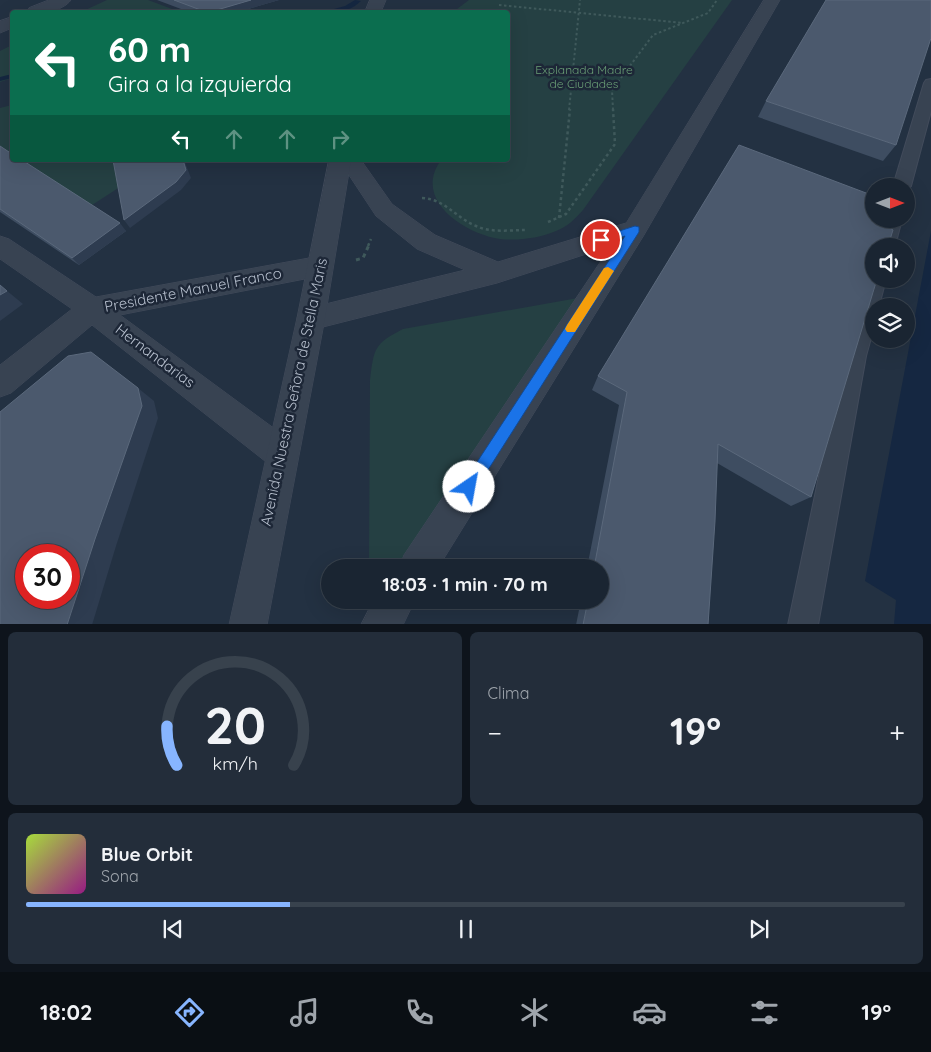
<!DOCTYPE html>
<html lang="es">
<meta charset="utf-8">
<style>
:root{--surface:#1a2532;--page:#232d3a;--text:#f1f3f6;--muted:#9fa5ac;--line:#38424d;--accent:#87b5ff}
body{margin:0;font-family:Quicksand,sans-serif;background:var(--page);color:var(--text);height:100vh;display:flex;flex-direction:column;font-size:19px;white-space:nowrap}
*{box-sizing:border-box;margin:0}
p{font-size:16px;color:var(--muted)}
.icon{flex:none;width:28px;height:28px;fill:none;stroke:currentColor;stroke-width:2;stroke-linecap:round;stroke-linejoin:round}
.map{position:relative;height:624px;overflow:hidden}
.sheet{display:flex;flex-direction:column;gap:8px;padding:8px;background:#0e141c;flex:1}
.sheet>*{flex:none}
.top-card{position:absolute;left:10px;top:10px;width:500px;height:152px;border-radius:5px;box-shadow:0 5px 20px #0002,0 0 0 1px var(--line);background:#0b6e4f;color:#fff;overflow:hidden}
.needle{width:32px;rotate:90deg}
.tools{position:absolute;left:865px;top:178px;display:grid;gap:10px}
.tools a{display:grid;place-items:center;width:50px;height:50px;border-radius:50%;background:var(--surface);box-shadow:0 5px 20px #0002,0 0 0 1px var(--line);font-size:25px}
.speed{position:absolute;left:15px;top:544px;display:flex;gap:10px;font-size:25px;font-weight:700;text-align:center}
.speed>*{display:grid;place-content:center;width:65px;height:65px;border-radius:50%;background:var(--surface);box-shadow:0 5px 20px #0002,0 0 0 1px var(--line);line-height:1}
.speed .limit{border:8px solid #d22;background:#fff;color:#111}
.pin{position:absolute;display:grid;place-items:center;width:42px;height:42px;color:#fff;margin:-21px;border:2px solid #fff;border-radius:50%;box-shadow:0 1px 5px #0007}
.me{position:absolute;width:55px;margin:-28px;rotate:33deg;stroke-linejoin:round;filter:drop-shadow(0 0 4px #0008)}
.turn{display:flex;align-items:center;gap:18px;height:105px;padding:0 15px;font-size:22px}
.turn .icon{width:65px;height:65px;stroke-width:2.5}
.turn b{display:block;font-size:35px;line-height:42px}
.lanes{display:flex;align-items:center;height:48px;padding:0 15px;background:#0003;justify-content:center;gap:25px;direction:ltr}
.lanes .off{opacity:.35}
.big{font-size:38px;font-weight:700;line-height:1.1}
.sheet .tile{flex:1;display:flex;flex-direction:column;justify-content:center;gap:8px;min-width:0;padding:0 18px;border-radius:8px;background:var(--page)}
.sheet .dial{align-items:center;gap:0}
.dial svg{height:130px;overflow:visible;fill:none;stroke:var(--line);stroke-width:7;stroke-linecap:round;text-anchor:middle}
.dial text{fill:var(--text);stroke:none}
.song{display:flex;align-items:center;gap:15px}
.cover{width:60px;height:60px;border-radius:8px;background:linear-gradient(135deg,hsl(80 70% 55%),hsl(310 70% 35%))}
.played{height:5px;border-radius:2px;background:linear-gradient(90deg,var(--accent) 30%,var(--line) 30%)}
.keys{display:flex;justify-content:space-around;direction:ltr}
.heat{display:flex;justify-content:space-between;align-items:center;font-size:28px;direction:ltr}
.sheet .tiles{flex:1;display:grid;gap:8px;grid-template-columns:1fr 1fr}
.tile:last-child{grid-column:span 2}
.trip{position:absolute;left:321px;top:559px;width:288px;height:50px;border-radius:25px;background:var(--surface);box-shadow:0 5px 20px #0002,0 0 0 1px var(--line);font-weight:700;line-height:50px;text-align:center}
.tab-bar{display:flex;height:80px;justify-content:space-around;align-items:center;background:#0a0f14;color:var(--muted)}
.tab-bar .icon{width:35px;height:35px}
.tab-bar .selected{color:var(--accent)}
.tab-bar b{font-size:22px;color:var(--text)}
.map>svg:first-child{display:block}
.green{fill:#254043}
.water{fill:#152741}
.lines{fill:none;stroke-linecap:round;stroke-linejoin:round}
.stream{fill:#152741;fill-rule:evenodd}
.service-casing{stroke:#424b5b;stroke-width:2}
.minor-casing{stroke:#424b5b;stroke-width:1}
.tertiary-casing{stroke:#424b5b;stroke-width:1}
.path-far2{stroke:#3f595b;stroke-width:2;stroke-dasharray:2.5 2.5;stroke-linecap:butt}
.path-far1{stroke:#3f595b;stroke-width:2.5;stroke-dasharray:3 3;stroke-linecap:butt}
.path{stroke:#3f595b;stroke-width:3;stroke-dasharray:4 4;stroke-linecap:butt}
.service{fill:#384352;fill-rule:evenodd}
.minor{fill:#384352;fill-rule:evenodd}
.tertiary{fill:#384352;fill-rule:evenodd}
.wall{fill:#3e4d61}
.shaded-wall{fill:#2e3c50}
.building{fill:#4b596d;stroke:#5b697c;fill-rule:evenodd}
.route{fill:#1a73e8;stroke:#114b97}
.slow{fill:#f59e0b}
.labels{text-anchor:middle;stroke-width:5;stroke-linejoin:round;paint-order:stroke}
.far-park-label{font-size:12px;fill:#6a9f76;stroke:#1d2737}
.street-label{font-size:15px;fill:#b5becc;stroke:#1d2737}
</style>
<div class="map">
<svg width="931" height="625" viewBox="0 0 931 625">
<rect width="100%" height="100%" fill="#233142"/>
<g class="green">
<path d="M107 0H148L180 12H81Z"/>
<path d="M469 0H732L583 210C575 219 567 227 556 231 539 238 519 241 500 239 465 234 412 200 441 160H508V12H453Z"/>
<path d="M12 45V78L0 82V51Z"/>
<path d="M12 105V157L0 149V108Z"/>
<path d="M17 160H121L126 183 89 207Z"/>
<path d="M578 298 409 567 369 568 370 380C374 348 374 344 403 329Z"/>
</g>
<path class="water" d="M931 231V624H894L896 600 865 581Z"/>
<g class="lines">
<g class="stream">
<path d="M355 0 361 1C351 11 336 14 323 12L345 6Z"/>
<path d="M12 74V78L0 81V77Z"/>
</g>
<g class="service-casing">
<g id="service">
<path d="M931 79V111L911 186 906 191V186H893L924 83 926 80Z"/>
<path d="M884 219H902L895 246H875Z"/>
<path d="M874 272V279H886L879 306H874V327L866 356 818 625H788L844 356 866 279 869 273Z"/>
</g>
</g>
<g class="minor-casing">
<g id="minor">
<path d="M49 0H71C62 12 40 14 27 12L29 8Z"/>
<path d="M764 0H780L644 235 438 568H399L404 555 611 246 497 283 311 330 301 326 297 318 301 310 465 270 417 249 376 216 339 160H361L392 204 435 235 498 262 626 223Z"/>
<path d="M12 17V28L0 33V21Z"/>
<path d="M0 236 9 239 96 297 320 256 329 259 333 266 329 273 320 276 120 315 294 443 298 454 294 465 282 470 270 465 92 325 11 393 0 397V365L72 309 0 259Z"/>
<path d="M374 600H415L403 625H361Z"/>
</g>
</g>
<g class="tertiary-casing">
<g id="tertiary">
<path d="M370 0H386L381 12H365Z"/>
<path d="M329 160H351L325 318 267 625H229L297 318Z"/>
</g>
</g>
<g class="path-far2">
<path d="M499 5 683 23"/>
<path d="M569 110 580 0"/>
<path d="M613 110 612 90 653 35 708 13 717 0"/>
</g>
<g class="path-far1">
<path d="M422 198C445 199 456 218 476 226 491 233 510 230 526 230"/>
<path d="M559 218 570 109"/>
<path d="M548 222 566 214 615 144 613 109"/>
<path d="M368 246 371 239"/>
</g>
<path class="path" d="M356 260 363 258 369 245"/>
<use href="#service" class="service"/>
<use href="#minor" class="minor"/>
<use href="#tertiary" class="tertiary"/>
</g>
<g class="wall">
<path d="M157 0H279L238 12H189Z"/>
<path d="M766 101 896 145 883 161 758 117Z"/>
<path d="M0 146 126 231 79 265 0 212Z"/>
<path d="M874 246 811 497 791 506 717 463 708 625H576L581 600H600V568H587L619 405 592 390 598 376Z"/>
</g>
<g class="shaded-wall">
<path d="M251 0H279L238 12H210Z"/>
<path d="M183 160H184L191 178 181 190 130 228 124 220Z"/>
<path d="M120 223 126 231 79 265 72 258Z"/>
<path d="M0 285 23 304 0 321Z"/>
<path d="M138 388 154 401 158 418 116 546 92 625H67Z"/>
</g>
<g class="building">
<path d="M174 0H251L210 12H206Z"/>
<path d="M826 0H931V38L896 145 766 101Z"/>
<path d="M739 145 874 196V219H893L890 228 893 230 888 246H874V279H877L811 497 718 444 715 521 708 625H583L588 600H600V568H594L627 392 598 376Z"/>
<path d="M0 146 12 154V160H22L120 223 72 258 0 209Z"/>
<path d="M113 160H183L186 170 176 182 124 220Z"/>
<path d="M0 285 7 291 0 295Z"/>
<path d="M91 352 138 388 142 406 95 539 67 625H0V412L68 356ZM26 555H69V598H26Z"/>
</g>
<path class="route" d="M635 226 639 227V232L474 492 469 494 464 492 462 487 464 482 625 236 601 244 595 240 597 238Z"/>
<path class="slow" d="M608 267 614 271 612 274 575 332H567L565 329 567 325 604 268Z"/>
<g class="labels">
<g class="far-park-label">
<text x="584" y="74">Explanada Madre<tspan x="584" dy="14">de Ciudades</tspan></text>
</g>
<g class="street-label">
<text transform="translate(193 290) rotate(-11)" y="5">Presidente Manuel Franco</text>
<text transform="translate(155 356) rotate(37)" y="5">Hernandarias</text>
<text transform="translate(294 392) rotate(-78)" y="5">Avenida Nuestra Señora de Stella Maris</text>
</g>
</g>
</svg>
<div class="tools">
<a><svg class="needle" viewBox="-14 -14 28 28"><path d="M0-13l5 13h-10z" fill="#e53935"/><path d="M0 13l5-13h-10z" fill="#9fa5ac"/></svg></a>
<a><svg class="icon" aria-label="sound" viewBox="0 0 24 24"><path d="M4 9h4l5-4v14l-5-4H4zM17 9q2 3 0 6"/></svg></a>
<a><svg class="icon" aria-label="layers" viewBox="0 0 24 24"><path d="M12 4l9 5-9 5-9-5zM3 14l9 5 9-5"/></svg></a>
</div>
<div class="speed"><div class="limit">30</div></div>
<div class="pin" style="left:601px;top:240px;background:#d93025"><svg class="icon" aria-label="arrive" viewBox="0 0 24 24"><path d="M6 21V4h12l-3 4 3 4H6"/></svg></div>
<svg class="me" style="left:469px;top:487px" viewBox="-20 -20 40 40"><circle r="19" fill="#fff"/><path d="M0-13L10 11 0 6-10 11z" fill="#1a73e8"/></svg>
<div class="trip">18:03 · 1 min · 70 m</div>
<div class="top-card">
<div class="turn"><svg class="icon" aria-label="left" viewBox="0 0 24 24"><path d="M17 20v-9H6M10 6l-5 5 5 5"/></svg><div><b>60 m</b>Gira a la izquierda</div></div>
<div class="lanes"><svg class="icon" aria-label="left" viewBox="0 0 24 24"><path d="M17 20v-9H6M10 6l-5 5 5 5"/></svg><svg class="icon off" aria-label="ahead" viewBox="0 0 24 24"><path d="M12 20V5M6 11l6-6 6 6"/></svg><svg class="icon off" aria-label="ahead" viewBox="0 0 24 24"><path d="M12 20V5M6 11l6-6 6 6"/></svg><svg class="icon off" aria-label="right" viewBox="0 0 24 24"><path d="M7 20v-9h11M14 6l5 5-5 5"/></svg></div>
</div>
</div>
<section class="sheet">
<div class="tiles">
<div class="tile dial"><svg viewBox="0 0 100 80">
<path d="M14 69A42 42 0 1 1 86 69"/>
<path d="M14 69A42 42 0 0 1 8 45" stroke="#87b5ff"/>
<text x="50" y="56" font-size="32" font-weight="700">20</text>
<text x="50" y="72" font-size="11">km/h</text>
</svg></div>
<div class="tile"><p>Clima</p>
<div class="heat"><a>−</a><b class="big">19°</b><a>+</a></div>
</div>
<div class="tile">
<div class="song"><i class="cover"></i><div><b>Blue Orbit</b><p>Sona</p></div></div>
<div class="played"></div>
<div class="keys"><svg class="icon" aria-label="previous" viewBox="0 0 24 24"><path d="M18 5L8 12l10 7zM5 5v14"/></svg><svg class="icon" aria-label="pause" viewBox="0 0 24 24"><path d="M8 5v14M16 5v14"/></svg><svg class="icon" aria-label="next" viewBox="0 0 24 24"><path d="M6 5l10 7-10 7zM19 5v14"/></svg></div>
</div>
</div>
</section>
<nav class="tab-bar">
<b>18:02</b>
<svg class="icon selected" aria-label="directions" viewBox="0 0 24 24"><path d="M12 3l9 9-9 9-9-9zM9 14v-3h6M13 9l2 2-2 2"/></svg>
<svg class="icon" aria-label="music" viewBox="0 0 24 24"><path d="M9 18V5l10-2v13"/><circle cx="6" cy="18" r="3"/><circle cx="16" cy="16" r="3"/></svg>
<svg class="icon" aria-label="phone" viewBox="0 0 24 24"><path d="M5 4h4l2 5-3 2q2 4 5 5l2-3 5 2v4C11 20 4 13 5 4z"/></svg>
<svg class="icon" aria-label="climate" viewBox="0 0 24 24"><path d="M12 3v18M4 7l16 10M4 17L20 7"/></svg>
<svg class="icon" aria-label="car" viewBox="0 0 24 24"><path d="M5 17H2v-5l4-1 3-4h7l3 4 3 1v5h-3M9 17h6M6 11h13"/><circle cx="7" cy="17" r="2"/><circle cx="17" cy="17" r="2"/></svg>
<svg class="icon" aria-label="filters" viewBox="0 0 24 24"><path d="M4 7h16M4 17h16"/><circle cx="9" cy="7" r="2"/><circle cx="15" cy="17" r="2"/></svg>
<b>19°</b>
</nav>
